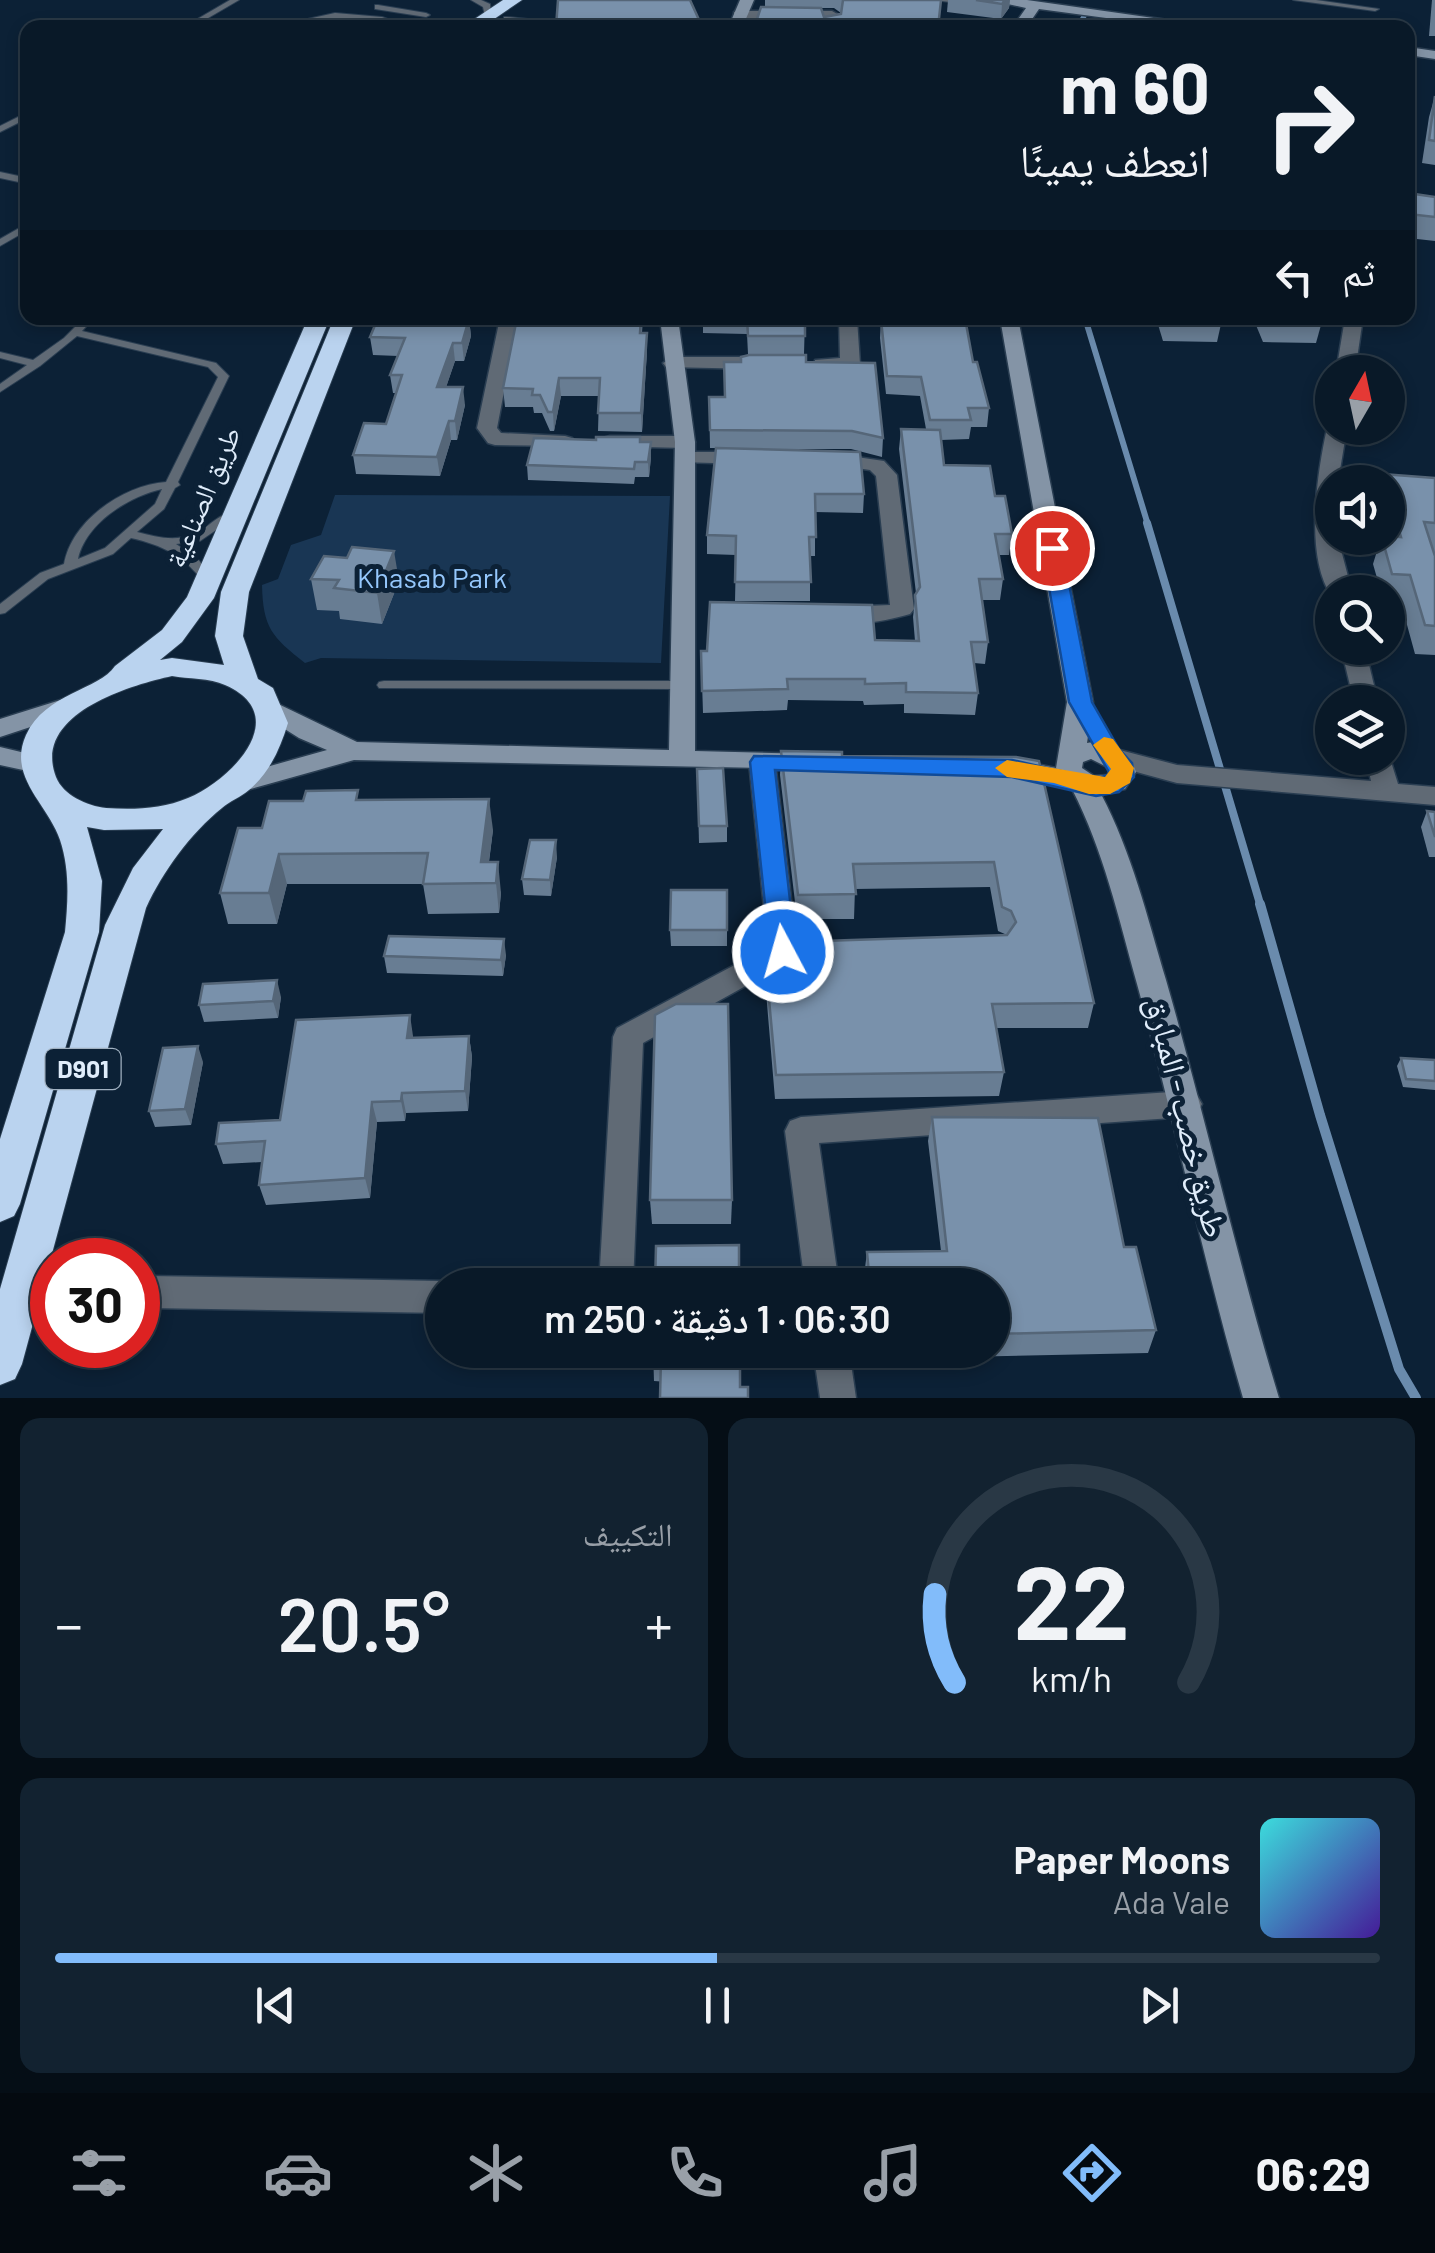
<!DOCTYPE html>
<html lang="ar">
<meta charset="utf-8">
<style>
:root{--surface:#091928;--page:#122230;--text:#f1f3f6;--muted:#99a0a8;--line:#293845;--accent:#82bcfa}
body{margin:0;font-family:Barlow,"Noto Naskh Arabic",sans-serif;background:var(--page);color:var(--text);direction:rtl;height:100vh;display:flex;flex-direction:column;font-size:38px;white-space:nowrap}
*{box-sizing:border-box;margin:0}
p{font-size:32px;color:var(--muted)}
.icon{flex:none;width:55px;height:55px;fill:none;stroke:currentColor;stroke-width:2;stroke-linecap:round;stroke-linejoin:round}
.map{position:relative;height:1398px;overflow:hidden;direction:ltr}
.sheet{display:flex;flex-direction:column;gap:20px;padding:20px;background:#050e16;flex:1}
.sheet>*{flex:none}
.banner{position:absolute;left:20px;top:20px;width:1395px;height:305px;border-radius:20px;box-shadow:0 5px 15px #0003,0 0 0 2px var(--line);direction:rtl;background:#091928;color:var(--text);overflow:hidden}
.needle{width:65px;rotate:9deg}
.controls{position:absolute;left:1315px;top:355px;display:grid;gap:20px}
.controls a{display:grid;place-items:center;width:90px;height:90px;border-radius:50%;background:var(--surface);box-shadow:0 5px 15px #0003,0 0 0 2px var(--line);font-size:50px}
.speed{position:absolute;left:30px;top:1238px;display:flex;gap:20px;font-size:50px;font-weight:700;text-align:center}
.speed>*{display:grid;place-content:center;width:130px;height:130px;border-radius:50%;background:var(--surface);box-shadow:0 5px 15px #0003,0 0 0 2px var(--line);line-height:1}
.speed .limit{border:15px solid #d22;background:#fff;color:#111}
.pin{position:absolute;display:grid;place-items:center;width:85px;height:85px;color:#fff;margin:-42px;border:5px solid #fff;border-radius:50%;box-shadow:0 2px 10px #0007}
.me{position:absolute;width:110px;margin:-55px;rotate:354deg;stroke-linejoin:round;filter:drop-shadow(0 0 8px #0008)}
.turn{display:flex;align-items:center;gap:35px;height:210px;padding:0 40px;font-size:45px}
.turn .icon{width:130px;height:130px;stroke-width:2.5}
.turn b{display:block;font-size:70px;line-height:85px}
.then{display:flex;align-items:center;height:95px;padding:0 40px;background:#0003;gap:20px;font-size:38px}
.big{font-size:75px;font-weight:600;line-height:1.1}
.sheet .widget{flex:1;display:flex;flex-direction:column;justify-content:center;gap:15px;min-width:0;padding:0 35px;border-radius:20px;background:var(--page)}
.sheet .dial{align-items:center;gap:0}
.dial svg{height:260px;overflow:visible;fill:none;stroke:var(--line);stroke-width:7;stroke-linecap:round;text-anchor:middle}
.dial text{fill:var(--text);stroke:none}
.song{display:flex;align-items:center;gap:30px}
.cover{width:120px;height:120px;border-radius:15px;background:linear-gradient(135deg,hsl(180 70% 55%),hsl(260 70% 35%))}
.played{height:10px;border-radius:5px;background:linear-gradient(90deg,var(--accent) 50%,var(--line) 50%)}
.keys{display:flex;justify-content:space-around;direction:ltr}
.heat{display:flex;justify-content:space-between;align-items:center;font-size:55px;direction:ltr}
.sheet .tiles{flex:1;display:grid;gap:20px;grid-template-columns:1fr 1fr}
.widget:last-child{grid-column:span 2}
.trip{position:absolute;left:425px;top:1268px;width:585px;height:100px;border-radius:50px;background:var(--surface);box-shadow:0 5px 15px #0003,0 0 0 2px var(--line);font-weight:600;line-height:100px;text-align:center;direction:rtl}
.menu{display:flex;height:160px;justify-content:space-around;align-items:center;background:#040a10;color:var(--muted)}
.menu .icon{width:70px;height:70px}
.menu .selected{color:var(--accent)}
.menu b{font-size:45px;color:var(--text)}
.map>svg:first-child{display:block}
.green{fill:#193654}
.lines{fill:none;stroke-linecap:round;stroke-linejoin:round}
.stream-far3{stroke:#6a8bad;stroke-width:5}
.stream-far2{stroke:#6a8bad;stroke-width:6}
.stream-far1{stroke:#6a8bad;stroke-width:8}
.stream{stroke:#6a8bad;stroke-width:10}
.lane-casing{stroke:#2a3e52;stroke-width:2}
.street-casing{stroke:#2a3e52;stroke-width:3}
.secondary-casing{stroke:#2a3e52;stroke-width:3}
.highway-casing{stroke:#2a3e52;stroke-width:2}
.lane{fill:#606a75;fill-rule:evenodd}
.street{fill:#606a75;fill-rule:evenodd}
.secondary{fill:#8494a6;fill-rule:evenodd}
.highway{fill:#bad3ef;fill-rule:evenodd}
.wall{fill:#687d93;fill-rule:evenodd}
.shaded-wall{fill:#556678}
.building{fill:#7991ab;stroke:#556678;stroke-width:2.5}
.route{fill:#1a73e8;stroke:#114b97;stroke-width:2.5}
.slow{fill:#f59e0b}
.labels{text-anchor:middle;stroke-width:10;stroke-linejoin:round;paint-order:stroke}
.shield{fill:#0c2136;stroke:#a0b0c0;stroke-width:2.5}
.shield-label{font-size:25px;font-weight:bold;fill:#e0edfb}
.street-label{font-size:28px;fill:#e0edfb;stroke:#0c2136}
.park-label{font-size:28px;fill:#95c7fc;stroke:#0c2136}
.near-street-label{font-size:32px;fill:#e0edfb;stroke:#0c2136}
</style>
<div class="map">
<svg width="1435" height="1398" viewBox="0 0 1435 1398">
<rect width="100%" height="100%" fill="#0c2136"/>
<path class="green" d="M335 495 670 496 661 663 321 658 305 663C272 637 263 628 262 585L278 579 291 545 321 535Z"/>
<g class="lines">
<path class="stream-far3" d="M1077 28 1086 13"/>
<path class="stream-far2" d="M1085 318 1148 525"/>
<path class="stream-far1" d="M1147 523 1261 907"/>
<path class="stream" d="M1260 904 1320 1115 1399 1369 1416 1398"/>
<g class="lane-casing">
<g id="lane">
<path d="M230 0H239L191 28H182Z"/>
<path d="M471 0H481L490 4 491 16H485L483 7Z"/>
<path d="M933 0H954L950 2Z"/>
<path d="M1293 0H1316L1379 9 1375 11Z"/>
<path d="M378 5 426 13 430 15 426 17 375 9V5Z"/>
<path d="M335 13 382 17 413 28C391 28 370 18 347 18 327 18 309 28 290 28L303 20Z"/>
<path d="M507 17 548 21H551L553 28 504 21V17Z"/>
<path d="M225 26 251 28H222Z"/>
<path d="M28 112V118L0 132V126Z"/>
<path d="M0 172 28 178V184L0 178Z"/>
<path d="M28 223V230L0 246V239Z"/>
<path d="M84 318H94L82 331 216 363 229 376 178 482 180 485 175 488 164 509 137 532C156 537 175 542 194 534 209 528 219 512 236 512L238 515 200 541 176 544 197 558 214 580 212 583H204C185 556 162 545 131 538L113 554 48 579 5 613 0 614V604L40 573 64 564C72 520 124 485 166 482L218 377 208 367 77 336 40 366 0 392V384L27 365 0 358V352L33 360 64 338ZM162 489 155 504 105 548 78 559C86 523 128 497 162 489Z"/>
<path d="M384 681H684L691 685 684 689 379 688 377 685 379 682Z"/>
</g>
</g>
<g class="street-casing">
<g id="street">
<path d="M739 11H832L839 15 837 28H823L825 19 734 18V12Z"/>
<path d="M500 318H518L497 428 501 433 565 436 572 438 575 442 572 446 495 445 488 443 477 428Z"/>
<path d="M839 318H857L860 364 850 370 815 368V360L840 358Z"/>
<path d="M1345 318H1363L1355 372H1336Z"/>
<path d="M673 357H757L767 363 757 369 666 367 663 363Z"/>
<path d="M1332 423V428H1347L1338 482H1332V538H1338L1352 592H1332V597C1304 556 1317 474 1327 428Z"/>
<path d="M610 436H685L695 442 685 448 603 446 600 442 603 438Z"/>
<path d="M685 452H749L759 458 749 464 678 462 675 458Z"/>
<path d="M829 453 884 461 897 475 914 609 910 614C888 620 845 631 827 614L839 607 890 605 876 476 870 470 822 463 819 459 822 455Z"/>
<path d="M1341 648H1365L1378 702H1354Z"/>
<path d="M1116 749 1177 765 1371 781 1366 758H1388V752L1398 784 1435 787V805L1177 783 1107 764 1103 758 1107 752Z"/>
<path d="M762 753 771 756 775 762 796 941 809 944 814 952 809 960 787 963 643 1043 633 1285H599L613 1037 617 1028 768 947 749 762 753 756Z"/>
<path d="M1186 1091 1197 1095 1202 1104 1197 1113 1186 1117 819 1143 839 1285H805L785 1131 790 1121 801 1117Z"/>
<path d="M149 1276 442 1281 453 1285H442V1313L149 1308 138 1304V1280Z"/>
<path d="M813 1350H849L856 1398H820Z"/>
</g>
</g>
<g class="secondary-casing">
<g id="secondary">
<path d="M740 0H754L742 28H728Z"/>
<path d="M989 0H1027L1224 28H1181L1039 9 1026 28H1012L1026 8Z"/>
<path d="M1408 47 1435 51V59L1408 55Z"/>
<path d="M660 318H678L695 442V751L811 754 820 757 824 763 820 769 354 760 240 792 231 789 227 783 231 777 327 750 299 738 261 714 257 708 261 702 270 700 357 742 669 750 675 442Z"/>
<path d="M1000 318H1018L1093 702 1087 743C1107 740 1130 753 1136 772L1125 789 1101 794C1132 853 1147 916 1166 980 1206 1119 1237 1260 1279 1398H1243C1203 1261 1175 1121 1137 984 1118 916 1104 852 1072 789L1011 777 1002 774 998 768 1002 762 1011 759 1056 768 1067 702ZM1091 759 1109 768 1108 775 1094 776 1082 768 1083 762Z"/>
<path d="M70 697 83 705 79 711 0 737V719Z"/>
<path d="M0 747 46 758 50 764 46 770 37 773 0 765Z"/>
</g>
</g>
<g class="highway-casing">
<g id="highway">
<path d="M503 0H522L481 28H461Z"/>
<path d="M308 318H330L214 598 182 642 160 660 172 658 224 665 215 636 221 592 334 318H356L249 592 243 636 258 679 273 688 288 723C280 749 270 772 249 790 241 797 230 801 222 808 191 833 163 871 146 908L22 1364 15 1379 0 1385V1289L105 925 133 868 163 829 104 830 87 827 102 881 99 932 20 1204 14 1216 0 1222V1139L65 932C68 901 70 870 60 840 48 804 7 777 26 735 45 693 99 690 115 666L162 630 187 597ZM172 676C188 679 210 678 225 685 294 715 232 780 188 798 162 809 133 810 106 808 87 806 63 795 56 777 32 715 127 686 172 676Z"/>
</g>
</g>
<use href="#lane" class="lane"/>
<use href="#street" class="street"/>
<use href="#secondary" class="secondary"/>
<use href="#highway" class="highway"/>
</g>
<g class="wall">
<path d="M765 0H941L754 28 765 7ZM801 8H834L841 13 824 17Z"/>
<path d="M948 0H1010L1009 8 1001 19 947 12Z"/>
<path d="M1432 0H1435V36H1429Z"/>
<path d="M700 22V28L556 27Z"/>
<path d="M1435 96V165L1422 163 1429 117Z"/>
<path d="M1408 193 1435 197V241L1408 238Z"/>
<path d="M378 318 469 319 471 336 464 361H455L446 387 465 405 457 440H451L440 476 356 474 353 455 386 424 396 393H393L390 375 398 356 373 355 370 337Z"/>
<path d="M517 318H643L642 333H647V351L642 432 598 431 599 396H561L554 431H550L542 413H534L533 407H505L503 388Z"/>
<path d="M692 318H805L804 354H748L747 334 703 333V322H692Z"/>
<path d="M899 318H965L973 362 989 408 987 427H971L969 439 941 440 944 465 995 496 1012 534 1009 555H998L1003 579 1000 600H982L988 642 985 664 974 663 978 693 975 715 904 713V704L864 705 863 701 788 700 787 710 703 713 701 651 875 640 915 641 913 617 916 593 899 449 901 429H926L920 396 886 394 880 338 881 320H899Z"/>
<path d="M1156 318H1219L1221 324 1217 342 1163 341Z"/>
<path d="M1253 318H1317L1321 325 1316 343 1263 342Z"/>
<path d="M806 362 883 438 882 457 851 449H742L864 494 863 513 815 512V556H810V601H735L736 555 707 554V535L716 448H710L709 397H725Z"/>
<path d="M640 442 651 457 649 477H635L634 484 528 480 527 465Z"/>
<path d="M1382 474 1435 478V655L1415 654 1401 603 1388 602V592H1381L1373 564 1381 538H1388V482H1380Z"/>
<path d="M311 579 399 581 382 624 340 619 339 611 317 610Z"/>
<path d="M781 751 842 756 1016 757 1094 1003 1088 1028H996L1004 1072 999 1096 775 1099 765 980V956L1007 935 998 931 990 887 855 889 854 919H797L780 775Z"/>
<path d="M697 769 727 826V842L699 843Z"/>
<path d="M360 800 493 830 489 862 501 893 499 913 428 914 423 884H287L277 924H228L220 893 262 828Z"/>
<path d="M1427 811 1435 812V857H1429L1421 827Z"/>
<path d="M557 857 551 896 524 895 522 879Z"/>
<path d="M727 890V946H671L670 930Z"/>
<path d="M506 955 503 976 387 973 384 956Z"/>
<path d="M281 997 278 1018 204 1022 199 1005Z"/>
<path d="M413 1036V1038L469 1036 472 1057 468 1111 406 1113 405 1121 377 1122 370 1198 266 1205 259 1185 262 1162 223 1164 216 1144 280 1120Z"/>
<path d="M1401 1058 1435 1060V1090L1403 1087 1397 1066Z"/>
<path d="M203 1062 191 1125 155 1127 149 1111Z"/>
<path d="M932 1117 1124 1247 1156 1330 1148 1353 872 1359 871 1350H992V1285H865L864 1276 867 1252 941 1251 928 1141Z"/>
<path d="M650 1200H732L731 1224H652Z"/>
<path d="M653 1350 740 1387 654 1381Z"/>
</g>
<g class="shaded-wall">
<path d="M1005 0H1010L1009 8 1001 19 1002 4Z"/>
<path d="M469 319 471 336 464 361 462 343Z"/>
<path d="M647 333V351L642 432 641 413Z"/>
<path d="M453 343 455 361 440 405 437 387Z"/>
<path d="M559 378 561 396 554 431 553 412Z"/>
<path d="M463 387 465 405 457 440 455 421Z"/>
<path d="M449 421 451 440 440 476 437 457Z"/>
<path d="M651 442V457L649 477 648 462Z"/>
<path d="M394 551 399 581 382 624 377 593Z"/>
<path d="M489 799 493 830 486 883 481 862Z"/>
<path d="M556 840 557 857 551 896 550 880Z"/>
<path d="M279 854 287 884 277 924 269 893Z"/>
<path d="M498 862 501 893 499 913 496 883Z"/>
<path d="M504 939 506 955 503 976 501 960Z"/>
<path d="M277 980 281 997 278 1018 273 1001Z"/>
<path d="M410 1015 413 1036 411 1059 407 1038Z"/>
<path d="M469 1036 472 1057 468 1111 465 1091Z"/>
<path d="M198 1046 203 1062 191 1125 185 1109Z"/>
<path d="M402 1093 406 1113 405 1121 401 1101Z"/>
<path d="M372 1102 377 1122 370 1198 365 1178Z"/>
</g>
<g class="building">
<path d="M558 0H690L700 22 691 23 689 28 556 27Z"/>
<path d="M843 0H941L938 28H754L761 7 821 8 824 17 841 14Z"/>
<path d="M976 0H1005L1002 4Z"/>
<path d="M1435 96V141L1429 140Z"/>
<path d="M1408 193 1435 197V217L1408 214Z"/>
<path d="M378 318 469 319 462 343H453L437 387H463L455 421H449L437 457 353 455 364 423 386 424 402 375H390L405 338 370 337Z"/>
<path d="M517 318H641L640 333H647L641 413H598L600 378H559L553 412H548L540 395H532L533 389 503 388Z"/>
<path d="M747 318H805V336H748Z"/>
<path d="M903 318H965L973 362H977L989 408H968L971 420H930L921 377 887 376 881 320H903Z"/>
<path d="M1165 318H1219L1221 324 1167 323Z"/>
<path d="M1264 318H1317L1321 325 1267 324Z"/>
<path d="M749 355H806V362L875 363 883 438 852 431 710 430 709 397H725L724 362H741V357Z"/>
<path d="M901 429 940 430 944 465 990 466 995 496H1005L1012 534H995L1003 579H979L988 642H971L978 693 906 692V683L865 684V679H787L788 689 702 691 701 651H707L710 602 872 605 875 640 919 641 915 595 920 587Z"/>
<path d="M596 437H640V442H651L648 462H635L634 469 527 465 534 438 596 440Z"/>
<path d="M716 448 860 452 864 494H815L816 537H809L811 582H735L736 536 707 535Z"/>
<path d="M1382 474 1435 478V523L1424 522 1435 556V626L1425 625 1410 575 1392 574 1382 538H1388V536L1401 537 1388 491V482H1385Z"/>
<path d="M352 547 394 551 377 593 334 588 339 580 311 579 324 556 347 558Z"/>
<path d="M781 751 842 752V756L1016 757 1039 761 1094 1003 992 1004 1004 1072 776 1075 765 956 790 942 1007 935 1016 922 1011 911 1002 907 994 862 853 864 856 894 798 895Z"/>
<path d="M723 768 727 826H699L697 769Z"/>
<path d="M358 790 356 800 489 799 481 862H498L496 883 423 884 428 853 279 854 269 893H220L238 828H262L269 801H303L306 791Z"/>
<path d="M1427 811 1435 812V837Z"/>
<path d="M530 840H556L550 880 522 879Z"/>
<path d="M671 890H727V930H670Z"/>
<path d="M389 936 504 939 501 960 384 956Z"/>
<path d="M277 980 273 1001 199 1005 203 984Z"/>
<path d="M676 1004H728L732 1200H650L655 1015Z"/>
<path d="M410 1015 407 1038 469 1036 465 1091 402 1093 401 1101 372 1102 365 1178 259 1185 265 1141 216 1144 219 1123 280 1120 296 1020Z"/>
<path d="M198 1046 185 1109 149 1111 163 1048Z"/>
<path d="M1401 1058 1435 1060V1081L1406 1079Z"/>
<path d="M932 1117 1098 1118 1124 1247H1136L1156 1330 992 1334V1285H870L867 1252 947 1251Z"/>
<path d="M739 1245V1285H655L656 1246Z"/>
<path d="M653 1350H740V1387H748V1398H660L661 1358H653Z"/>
</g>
<path class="route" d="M1052 542 1062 548 1092 702 1119 749 1132 763 1134 777 1119 792 1096 796 1012 777 775 770 796 952 792 960H774L770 952 750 762 754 756 1012 760 1096 779 1110 774 1069 702 1042 548Z"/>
<path class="slow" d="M1104 737 1113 739 1134 768 1130 783 1110 794H1089L1054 783 1007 777 995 768 1007 760 1105 777 1111 769 1093 745Z"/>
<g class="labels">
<rect class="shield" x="45.5" y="1049" width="75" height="40" rx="8"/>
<g class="shield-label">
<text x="83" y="1078">D901</text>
</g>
<g class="street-label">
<text transform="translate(203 497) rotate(-67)" y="10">طريق الصناعية</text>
</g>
<g class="park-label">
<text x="432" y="588">Khasab Park</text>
</g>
<g class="near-street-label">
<text transform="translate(1186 1117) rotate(76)" y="11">طريق خصب - المبارق</text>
</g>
</g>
</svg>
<div class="controls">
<a><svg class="needle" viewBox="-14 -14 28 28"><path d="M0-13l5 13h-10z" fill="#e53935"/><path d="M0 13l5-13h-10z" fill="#99a0a8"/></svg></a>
<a><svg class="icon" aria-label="sound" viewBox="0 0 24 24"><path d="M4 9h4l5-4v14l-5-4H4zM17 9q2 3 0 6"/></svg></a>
<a><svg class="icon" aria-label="search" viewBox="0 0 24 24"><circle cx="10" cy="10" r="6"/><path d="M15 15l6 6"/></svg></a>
<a><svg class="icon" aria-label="layers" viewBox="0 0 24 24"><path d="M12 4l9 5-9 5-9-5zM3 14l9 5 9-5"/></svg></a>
</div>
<div class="speed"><div class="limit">30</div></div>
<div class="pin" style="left:1052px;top:548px;background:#d93025"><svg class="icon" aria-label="arrive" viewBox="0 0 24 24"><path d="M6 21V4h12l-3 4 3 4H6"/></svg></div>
<svg class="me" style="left:783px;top:952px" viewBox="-20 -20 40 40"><circle r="17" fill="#1a73e8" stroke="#fff" stroke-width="3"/><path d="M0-11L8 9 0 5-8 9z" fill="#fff"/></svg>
<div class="trip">06:30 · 1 دقيقة · 250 m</div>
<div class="banner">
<div class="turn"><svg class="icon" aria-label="right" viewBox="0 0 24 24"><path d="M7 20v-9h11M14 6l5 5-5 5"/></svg><div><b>60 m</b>انعطف يمينًا</div></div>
<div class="then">ثم<svg class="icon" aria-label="left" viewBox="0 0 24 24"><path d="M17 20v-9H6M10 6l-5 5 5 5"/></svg></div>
</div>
</div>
<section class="sheet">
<div class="tiles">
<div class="widget dial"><svg viewBox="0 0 100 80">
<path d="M14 69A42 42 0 1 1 86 69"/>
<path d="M14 69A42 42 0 0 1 8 42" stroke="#82bcfa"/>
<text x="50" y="56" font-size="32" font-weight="700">22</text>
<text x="50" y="72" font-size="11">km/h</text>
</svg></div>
<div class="widget"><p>التكييف</p>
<div class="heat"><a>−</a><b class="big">20.5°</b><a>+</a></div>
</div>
<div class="widget">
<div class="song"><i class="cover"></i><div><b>Paper Moons</b><p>Ada Vale</p></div></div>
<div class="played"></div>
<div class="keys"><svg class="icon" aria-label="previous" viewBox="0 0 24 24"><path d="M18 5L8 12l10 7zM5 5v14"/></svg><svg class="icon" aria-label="pause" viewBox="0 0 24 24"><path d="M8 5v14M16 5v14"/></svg><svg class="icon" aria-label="next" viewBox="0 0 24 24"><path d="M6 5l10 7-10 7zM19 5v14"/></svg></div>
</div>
</div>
</section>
<nav class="menu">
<b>06:29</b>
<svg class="icon selected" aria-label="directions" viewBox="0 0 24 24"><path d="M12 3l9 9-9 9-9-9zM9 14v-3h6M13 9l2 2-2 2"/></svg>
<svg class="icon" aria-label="music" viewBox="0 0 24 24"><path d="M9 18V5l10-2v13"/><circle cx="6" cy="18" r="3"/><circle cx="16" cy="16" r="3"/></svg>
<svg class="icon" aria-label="phone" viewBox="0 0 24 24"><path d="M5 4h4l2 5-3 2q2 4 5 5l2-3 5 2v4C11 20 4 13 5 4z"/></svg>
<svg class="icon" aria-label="climate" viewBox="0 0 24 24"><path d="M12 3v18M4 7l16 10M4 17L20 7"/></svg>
<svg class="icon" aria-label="car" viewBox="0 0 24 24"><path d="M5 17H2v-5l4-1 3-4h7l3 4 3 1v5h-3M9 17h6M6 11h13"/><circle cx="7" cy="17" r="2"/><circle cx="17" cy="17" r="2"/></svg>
<svg class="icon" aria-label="filters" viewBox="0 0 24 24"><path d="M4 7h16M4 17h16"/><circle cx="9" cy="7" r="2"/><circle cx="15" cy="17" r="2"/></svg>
</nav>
